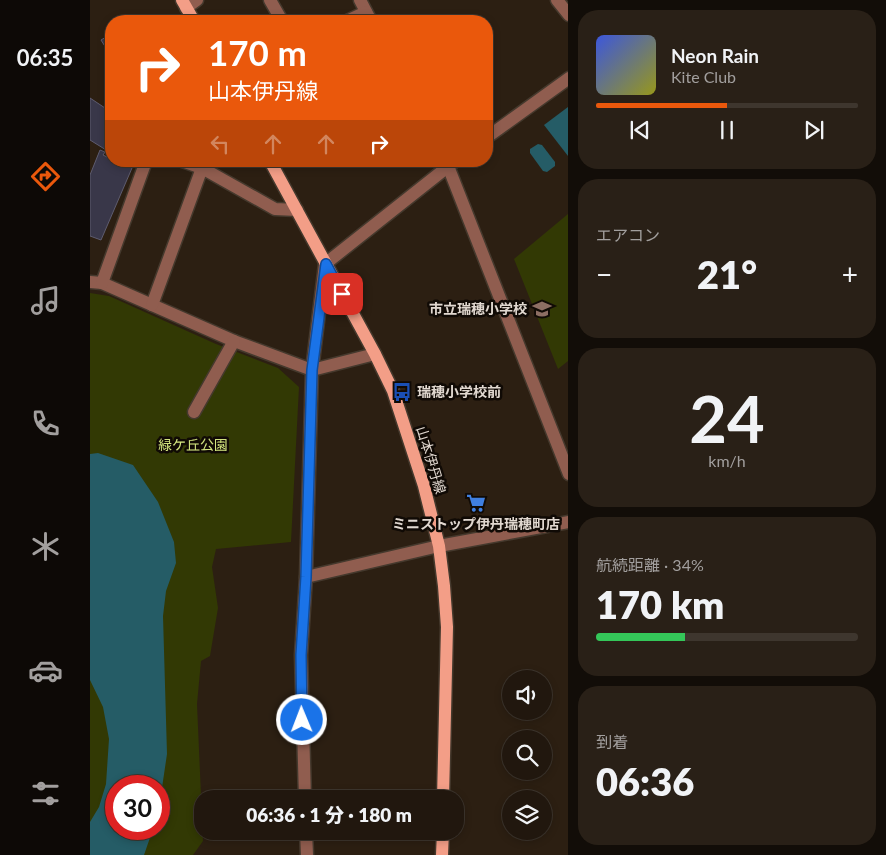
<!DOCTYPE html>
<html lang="ja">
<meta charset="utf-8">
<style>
:root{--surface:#21170e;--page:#292017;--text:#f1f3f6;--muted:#a29f9e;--line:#3e362e;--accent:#ea580c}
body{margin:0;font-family:Lato,"Noto Sans JP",sans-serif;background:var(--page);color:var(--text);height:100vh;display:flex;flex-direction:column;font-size:19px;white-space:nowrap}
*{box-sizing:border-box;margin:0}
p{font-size:16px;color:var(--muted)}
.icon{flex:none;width:28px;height:28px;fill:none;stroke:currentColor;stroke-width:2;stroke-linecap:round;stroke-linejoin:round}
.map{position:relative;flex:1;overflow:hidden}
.panel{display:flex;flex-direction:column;gap:10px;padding:10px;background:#120d08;width:318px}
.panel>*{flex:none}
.banner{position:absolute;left:15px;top:15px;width:388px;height:152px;border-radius:20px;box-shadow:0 2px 8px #0003,0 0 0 1px var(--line);background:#ea580c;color:#fff;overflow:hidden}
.tools{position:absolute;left:412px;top:670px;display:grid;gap:10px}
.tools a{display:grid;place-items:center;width:50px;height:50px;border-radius:50%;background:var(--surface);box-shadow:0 2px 8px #0003,0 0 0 1px var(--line);font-size:25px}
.speed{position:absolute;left:15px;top:775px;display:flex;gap:10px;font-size:25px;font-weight:700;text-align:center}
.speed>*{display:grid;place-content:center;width:65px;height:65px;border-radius:50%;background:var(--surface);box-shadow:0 2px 8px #0003,0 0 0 1px var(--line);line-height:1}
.speed .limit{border:8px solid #d22;background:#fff;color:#111}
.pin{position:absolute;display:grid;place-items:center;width:42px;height:42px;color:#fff;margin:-21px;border-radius:10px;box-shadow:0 2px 8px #0006}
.me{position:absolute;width:55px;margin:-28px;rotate:359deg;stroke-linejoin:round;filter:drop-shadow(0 0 4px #0008)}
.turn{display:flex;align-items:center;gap:18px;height:105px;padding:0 20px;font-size:22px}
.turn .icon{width:65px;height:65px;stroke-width:2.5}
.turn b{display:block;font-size:35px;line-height:42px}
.lanes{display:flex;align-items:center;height:48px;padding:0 20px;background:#0003;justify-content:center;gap:25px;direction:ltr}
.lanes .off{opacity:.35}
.big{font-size:38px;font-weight:800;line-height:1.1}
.panel .card{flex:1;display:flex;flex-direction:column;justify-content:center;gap:8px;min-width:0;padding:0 18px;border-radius:20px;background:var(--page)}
.panel .dial{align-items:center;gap:0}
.dial b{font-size:65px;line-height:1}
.song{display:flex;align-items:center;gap:15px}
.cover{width:60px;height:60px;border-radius:8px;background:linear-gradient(135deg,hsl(230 70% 55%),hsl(60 70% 35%))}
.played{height:5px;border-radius:2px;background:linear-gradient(90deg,var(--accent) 50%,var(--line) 50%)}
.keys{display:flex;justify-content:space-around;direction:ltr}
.heat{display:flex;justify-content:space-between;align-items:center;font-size:28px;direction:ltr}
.charge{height:8px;border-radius:4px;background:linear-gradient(90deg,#34c759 34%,var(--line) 0)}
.trip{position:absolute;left:104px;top:790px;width:270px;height:50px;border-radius:20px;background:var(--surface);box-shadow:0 2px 8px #0003,0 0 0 1px var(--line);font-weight:800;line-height:50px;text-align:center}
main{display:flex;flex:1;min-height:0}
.dock{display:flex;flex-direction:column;width:90px;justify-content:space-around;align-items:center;background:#0d0906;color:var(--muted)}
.dock .icon{width:35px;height:35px}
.dock .active{color:var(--accent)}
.dock b{font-size:22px;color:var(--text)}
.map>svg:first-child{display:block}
.green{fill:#323904;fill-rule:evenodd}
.water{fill:#255c66}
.building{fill:#393749;stroke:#5e5c6f}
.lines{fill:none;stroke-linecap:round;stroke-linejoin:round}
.minor-casing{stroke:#45392d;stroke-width:15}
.major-casing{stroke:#45392d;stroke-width:15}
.minor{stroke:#905d4f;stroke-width:12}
.major{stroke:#f39e87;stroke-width:12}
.route-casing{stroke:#114b97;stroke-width:12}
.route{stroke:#1a73e8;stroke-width:9}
.labels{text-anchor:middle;stroke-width:5;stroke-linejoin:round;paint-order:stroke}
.poi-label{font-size:14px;font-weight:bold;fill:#e1d8d0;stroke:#100a05;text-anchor:end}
.park-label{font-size:14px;fill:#d3e57f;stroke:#100a05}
.street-label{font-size:14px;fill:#e1d8d0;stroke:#100a05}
</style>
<main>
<nav class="dock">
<b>06:35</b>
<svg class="icon active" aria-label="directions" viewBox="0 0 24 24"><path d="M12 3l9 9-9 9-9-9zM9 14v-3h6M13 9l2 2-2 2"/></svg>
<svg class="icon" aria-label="music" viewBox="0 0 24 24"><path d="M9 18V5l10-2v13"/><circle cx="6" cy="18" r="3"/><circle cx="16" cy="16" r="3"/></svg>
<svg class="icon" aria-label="phone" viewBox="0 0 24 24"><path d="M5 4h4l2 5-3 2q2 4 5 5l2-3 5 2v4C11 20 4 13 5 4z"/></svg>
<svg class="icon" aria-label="climate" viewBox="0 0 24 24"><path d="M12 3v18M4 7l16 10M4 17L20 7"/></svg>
<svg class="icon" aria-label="car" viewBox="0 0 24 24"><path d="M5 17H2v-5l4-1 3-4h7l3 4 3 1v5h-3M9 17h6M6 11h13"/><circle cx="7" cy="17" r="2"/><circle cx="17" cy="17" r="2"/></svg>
<svg class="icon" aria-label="filters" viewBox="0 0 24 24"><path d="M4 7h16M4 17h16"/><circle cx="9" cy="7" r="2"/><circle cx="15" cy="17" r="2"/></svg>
</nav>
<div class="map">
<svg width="479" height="855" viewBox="0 0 479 855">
<rect width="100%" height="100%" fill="#2c1f12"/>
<g class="green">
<path d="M478 214V361L468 369 424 259Z"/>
<path d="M0 293 19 296 126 344 188 368 209 387 201 542 126 549 122 567 128 608 120 656 111 661 107 704 113 841 103 855H0ZM26 786H69V829H26Z"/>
</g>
<g class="water">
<path d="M478 107 479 156H478L454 125Z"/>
<path d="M448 144 452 145 465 162V166L457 172 453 171 440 153V149Z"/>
<path d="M8 453 43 465 68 502 84 542 86 563 76 591 73 616 77 754 69 808V786H26V829H63L54 855H0V822L9 807 16 784 19 739 13 707 0 680V454Z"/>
</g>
<g class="building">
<path d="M21 34V56L11 40Z"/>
<path d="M0 98 21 112V153L0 140Z"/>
<path d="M10 150 15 152 13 155 21 159V161H27L42 168 11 240 0 236V175Z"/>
</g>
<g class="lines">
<g class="minor-casing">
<g id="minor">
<path d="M180 0 192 21"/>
<path d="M270 0 281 21"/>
<path d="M467 0 479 15"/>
<path d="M96 8 107 0"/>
<path d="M257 21 276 12"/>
<path d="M396 138 479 78"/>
<path d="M92 161 112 168"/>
<path d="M356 161 479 474"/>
<path d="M0 282 12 283 144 341 222 370 285 354"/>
<path d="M12 283 56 161"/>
<path d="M62 305 112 168 185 209 207 210"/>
<path d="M104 412 144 341"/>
<path d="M216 577 349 546 479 522"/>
<path d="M215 799 211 655 216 577 222 370 235 264 365 161"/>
<path d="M216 831 217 855"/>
</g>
</g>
<g class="major-casing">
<g id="major">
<path d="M92 0 104 21"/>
<path d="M180 161 285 354 303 391 334 486 349 546 354 586 357 627 353 799"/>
<path d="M352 855 353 831"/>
</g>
</g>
<use href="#minor" class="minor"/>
<use href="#major" class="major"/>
</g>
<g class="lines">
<g class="route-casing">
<path id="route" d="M212 720 211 655 216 577 222 370 236 264 252 294"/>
</g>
<use href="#route" class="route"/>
</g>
<defs>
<g id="school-bare" transform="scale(1.5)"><path d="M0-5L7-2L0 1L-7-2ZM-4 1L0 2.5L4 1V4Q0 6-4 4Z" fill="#8d6e63" stroke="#100a05" stroke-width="2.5" paint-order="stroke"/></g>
<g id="bus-bare" transform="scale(1.5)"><path d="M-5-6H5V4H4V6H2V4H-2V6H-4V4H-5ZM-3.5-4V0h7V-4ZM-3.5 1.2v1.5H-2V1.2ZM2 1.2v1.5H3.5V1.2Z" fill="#1a4fb4" stroke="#100a05" stroke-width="2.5" paint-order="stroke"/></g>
<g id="supermarket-bare" transform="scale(1.5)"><path d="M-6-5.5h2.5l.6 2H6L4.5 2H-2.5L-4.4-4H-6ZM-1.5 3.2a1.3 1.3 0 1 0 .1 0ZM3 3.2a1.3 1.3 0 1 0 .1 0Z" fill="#3f7fe0" stroke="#100a05" stroke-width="2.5" paint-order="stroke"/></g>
</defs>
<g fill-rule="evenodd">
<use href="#school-bare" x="452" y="309"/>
<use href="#bus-bare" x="312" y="392"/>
<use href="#supermarket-bare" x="386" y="503"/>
</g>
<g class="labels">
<g class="poi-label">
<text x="437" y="314">市立瑞穂小学校</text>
<text x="327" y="397" text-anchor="start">瑞穂小学校前</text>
<text x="386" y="529" text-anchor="middle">ミニストップ伊丹瑞穂町店</text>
</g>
<g class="park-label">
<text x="103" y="450">緑ケ丘公園</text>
</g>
<g class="street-label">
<text transform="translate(341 460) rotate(73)" y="5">山本伊丹線</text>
</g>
</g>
</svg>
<div class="tools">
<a><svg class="icon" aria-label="sound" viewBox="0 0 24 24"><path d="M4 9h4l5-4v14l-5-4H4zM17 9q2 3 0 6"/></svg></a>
<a><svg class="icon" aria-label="search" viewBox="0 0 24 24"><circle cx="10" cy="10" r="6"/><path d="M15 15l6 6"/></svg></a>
<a><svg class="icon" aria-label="layers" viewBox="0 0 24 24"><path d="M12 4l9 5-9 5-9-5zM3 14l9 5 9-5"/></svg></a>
</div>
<div class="speed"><div class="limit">30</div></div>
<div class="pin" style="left:252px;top:294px;background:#d93025"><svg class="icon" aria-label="arrive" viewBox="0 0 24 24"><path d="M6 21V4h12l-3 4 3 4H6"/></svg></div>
<svg class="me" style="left:212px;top:720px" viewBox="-20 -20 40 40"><circle r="17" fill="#1a73e8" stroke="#fff" stroke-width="3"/><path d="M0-11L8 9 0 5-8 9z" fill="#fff"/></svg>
<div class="trip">06:36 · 1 分 · 180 m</div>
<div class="banner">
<div class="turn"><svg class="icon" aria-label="right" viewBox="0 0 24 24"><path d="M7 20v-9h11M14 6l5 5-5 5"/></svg><div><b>170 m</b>山本伊丹線</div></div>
<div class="lanes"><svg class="icon off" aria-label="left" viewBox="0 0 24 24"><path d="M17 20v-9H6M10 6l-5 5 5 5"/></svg><svg class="icon off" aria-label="ahead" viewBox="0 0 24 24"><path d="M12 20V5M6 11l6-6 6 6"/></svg><svg class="icon off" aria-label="ahead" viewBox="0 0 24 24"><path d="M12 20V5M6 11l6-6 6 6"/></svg><svg class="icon" aria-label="right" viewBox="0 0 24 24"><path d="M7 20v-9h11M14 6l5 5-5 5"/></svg></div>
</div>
</div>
<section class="panel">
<div class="card">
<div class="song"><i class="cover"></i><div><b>Neon Rain</b><p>Kite Club</p></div></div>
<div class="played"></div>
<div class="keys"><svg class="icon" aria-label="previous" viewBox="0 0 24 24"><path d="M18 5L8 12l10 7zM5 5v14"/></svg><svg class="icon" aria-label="pause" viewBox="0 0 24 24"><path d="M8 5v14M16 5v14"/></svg><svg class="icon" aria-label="next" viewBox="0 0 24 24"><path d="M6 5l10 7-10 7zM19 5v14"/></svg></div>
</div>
<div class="card"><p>エアコン</p>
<div class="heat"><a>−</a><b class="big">21°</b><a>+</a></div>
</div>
<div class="card dial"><b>24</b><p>km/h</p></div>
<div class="card"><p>航続距離 · 34%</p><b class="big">170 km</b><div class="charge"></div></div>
<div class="card"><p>到着</p><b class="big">06:36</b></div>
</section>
</main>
